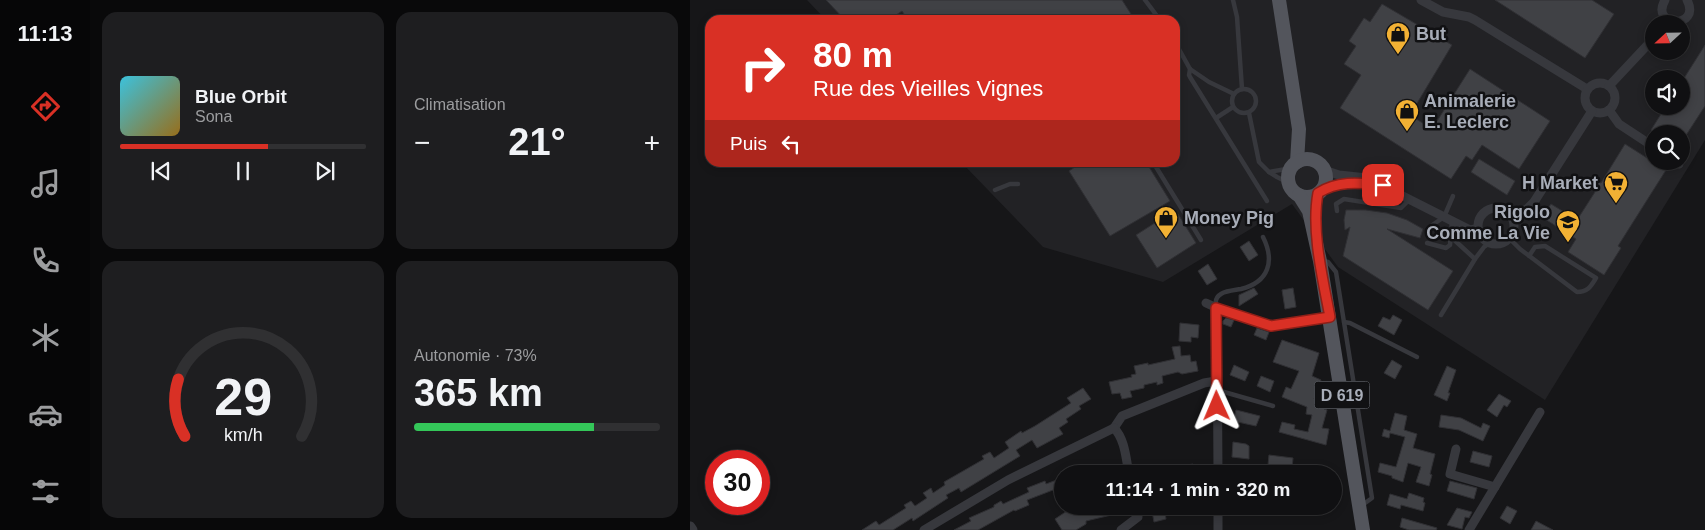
<!DOCTYPE html>
<html lang="fr">
<meta charset="utf-8">
<style>
:root{--surface:#101012;--page:#1e1e20;--text:#f1f3f6;--muted:#9c9d9f;--line:#303032;--accent:#d93025}
body{margin:0;font-family:Arial,sans-serif;background:var(--page);color:var(--text);height:100vh;display:flex;flex-direction:column;font-size:19px;white-space:nowrap}
*{box-sizing:border-box;margin:0}
p{font-size:16px;color:var(--muted)}
.icon{flex:none;width:28px;height:28px;fill:none;stroke:currentColor;stroke-width:2;stroke-linecap:round;stroke-linejoin:round}
.map{position:relative;flex:1;overflow:hidden}
.side{display:flex;flex-direction:column;gap:12px;padding:12px;background:#09090a;width:600px}
.side>*{flex:none}
.guide{position:absolute;left:15px;top:15px;width:475px;height:152px;border-radius:15px;box-shadow:0 2px 8px #0003,0 0 0 1px var(--line);background:#d93025;color:#fff;overflow:hidden}
.needle{width:32px;rotate:248deg}
.buttons{position:absolute;left:955px;top:15px;display:grid;gap:10px}
.buttons a{display:grid;place-items:center;width:45px;height:45px;border-radius:50%;background:var(--surface);box-shadow:0 2px 8px #0003,0 0 0 1px var(--line);font-size:25px}
.speed{position:absolute;left:15px;top:450px;display:flex;gap:10px;font-size:25px;font-weight:700;text-align:center}
.speed>*{display:grid;place-content:center;width:65px;height:65px;border-radius:50%;background:var(--surface);box-shadow:0 2px 8px #0003,0 0 0 1px var(--line);line-height:1}
.speed .limit{border:8px solid #d22;background:#fff;color:#111}
.pin{position:absolute;display:grid;place-items:center;width:42px;height:42px;color:#fff;margin:-21px;border-radius:10px;box-shadow:0 2px 8px #0006}
.me{position:absolute;width:55px;margin:-28px;rotate:359deg;stroke-linejoin:round;filter:drop-shadow(0 0 4px #0008)}
.turn{display:flex;align-items:center;gap:18px;height:105px;padding:0 25px;font-size:22px}
.turn .icon{width:65px;height:65px;stroke-width:2.5}
.turn b{display:block;font-size:35px;line-height:42px}
.then{display:flex;align-items:center;height:48px;padding:0 25px;background:#0003;gap:10px;font-size:19px}
.big{font-size:38px;font-weight:700;line-height:1.1}
.side .tile{flex:1;display:flex;flex-direction:column;justify-content:center;gap:8px;min-width:0;padding:0 18px;border-radius:15px;background:var(--page)}
.side .dial{align-items:center;gap:0}
.dial svg{height:130px;overflow:visible;fill:none;stroke:var(--line);stroke-width:7;stroke-linecap:round;text-anchor:middle}
.dial text{fill:var(--text);stroke:none}
.song{display:flex;align-items:center;gap:15px}
.cover{width:60px;height:60px;border-radius:8px;background:linear-gradient(135deg,hsl(190 70% 55%),hsl(40 70% 35%))}
.played{height:5px;border-radius:2px;background:linear-gradient(90deg,var(--accent) 60%,var(--line) 60%)}
.keys{display:flex;justify-content:space-around;direction:ltr}
.heat{display:flex;justify-content:space-between;align-items:center;font-size:28px;direction:ltr}
.charge{height:8px;border-radius:4px;background:linear-gradient(90deg,#34c759 73%,var(--line) 0)}
.side .tiles{flex:1;display:grid;gap:12px;grid-template-columns:repeat(2,1fr)}
.trip{position:absolute;left:364px;top:465px;width:288px;height:50px;border-radius:25px;background:var(--surface);box-shadow:0 2px 8px #0003,0 0 0 1px var(--line);font-weight:700;line-height:50px;text-align:center}
main{display:flex;flex:1;min-height:0}
.menu{display:flex;flex-direction:column;width:90px;justify-content:space-around;align-items:center;background:#060607;color:var(--muted)}
.menu .icon{width:35px;height:35px}
.menu .selected{color:var(--accent)}
.menu b{font-size:22px;color:var(--text)}
.map>svg:first-child{display:block}
.built{fill:#222225;fill-rule:evenodd}
.building{fill:#404145;stroke:#303034}
.lines{fill:none;stroke-linecap:round;stroke-linejoin:round}
.service{stroke:#37383d;stroke-width:4.5}
.minor{stroke:#37383d;stroke-width:9}
.tertiary{stroke:#37383d;stroke-width:11}
.primary{stroke:#53555c;stroke-width:14}
.route-casing{stroke:#8d1f18;stroke-width:12}
.route{stroke:#d93025;stroke-width:9}
.labels{text-anchor:middle;stroke-width:5;stroke-linejoin:round;paint-order:stroke}
.shield{fill:#111113;stroke:#7b7e86;stroke-width:1}
.shield-label{font-size:16px;font-weight:bold;fill:#a8adb8}
.poi-label{font-size:18px;font-weight:bold;fill:#a8adb8;stroke:#111113;text-anchor:start}
</style>
<main>
<nav class="menu">
<b>11:13</b>
<svg class="icon selected" aria-label="directions" viewBox="0 0 24 24"><path d="M12 3l9 9-9 9-9-9zM9 14v-3h6M13 9l2 2-2 2"/></svg>
<svg class="icon" aria-label="music" viewBox="0 0 24 24"><path d="M9 18V5l10-2v13"/><circle cx="6" cy="18" r="3"/><circle cx="16" cy="16" r="3"/></svg>
<svg class="icon" aria-label="phone" viewBox="0 0 24 24"><path d="M5 4h4l2 5-3 2q2 4 5 5l2-3 5 2v4C11 20 4 13 5 4z"/></svg>
<svg class="icon" aria-label="climate" viewBox="0 0 24 24"><path d="M12 3v18M4 7l16 10M4 17L20 7"/></svg>
<svg class="icon" aria-label="car" viewBox="0 0 24 24"><path d="M5 17H2v-5l4-1 3-4h7l3 4 3 1v5h-3M9 17h6M6 11h13"/><circle cx="7" cy="17" r="2"/><circle cx="17" cy="17" r="2"/></svg>
<svg class="icon" aria-label="filters" viewBox="0 0 24 24"><path d="M4 7h16M4 17h16"/><circle cx="9" cy="7" r="2"/><circle cx="15" cy="17" r="2"/></svg>
</nav>
<section class="side">
<div class="tiles">
<div class="tile">
<div class="song"><i class="cover"></i><div><b>Blue Orbit</b><p>Sona</p></div></div>
<div class="played"></div>
<div class="keys"><svg class="icon" aria-label="previous" viewBox="0 0 24 24"><path d="M18 5L8 12l10 7zM5 5v14"/></svg><svg class="icon" aria-label="pause" viewBox="0 0 24 24"><path d="M8 5v14M16 5v14"/></svg><svg class="icon" aria-label="next" viewBox="0 0 24 24"><path d="M6 5l10 7-10 7zM19 5v14"/></svg></div>
</div>
<div class="tile"><p>Climatisation</p>
<div class="heat"><a>−</a><b class="big">21°</b><a>+</a></div>
</div>
<div class="tile dial"><svg viewBox="0 0 100 80">
<path d="M14 69A42 42 0 1 1 86 69"/>
<path d="M14 69A42 42 0 0 1 10 34" stroke="#d93025"/>
<text x="50" y="56" font-size="32" font-weight="700">29</text>
<text x="50" y="72" font-size="11">km/h</text>
</svg></div>
<div class="tile"><p>Autonomie · 73%</p><b class="big">365 km</b><div class="charge"></div></div>
</div>
</section>
<div class="map">
<svg width="1015" height="530" viewBox="0 0 1015 530">
<rect width="100%" height="100%" fill="#161618"/>
<path class="built" d="M117 0H1015V140L855 400 648 267 602 204 473 282 353 247 272 163 485 162V20H136ZM964 24H991V51H964ZM964 79H991V106H964ZM964 134H991V161H964Z"/>
<g class="building">
<path d="M136 0H432L441 14 442 20H218L212 11 199 20H155Z"/>
<path d="M805 0H902L924 14 895 58Z"/>
<path d="M692 4 762 45 720 115 742 129 780 69 860 121 829 169 792 145 782 160 776 156 761 179 650 108 671 75 654 64 666 46 659 41 674 18 680 22Z"/>
<path d="M1015 45V106L991 143V134H968L961 130 976 106H991V83Z"/>
<path d="M935 144 976 170 928 246 931 248 914 275 878 252 886 239 852 217 861 204 887 220 905 192 903 190 908 182 911 183Z"/>
<path d="M789 159 825 181 817 195 781 172Z"/>
<path d="M392 162H456L480 201 420 236 379 171Z"/>
<path d="M656 210H676L697 213 717 220 733 229 730 238 697 229 763 271 738 310 653 256 660 227 655 230 654 220Z"/>
<path d="M482 212 488 214 506 243 467 268 446 235Z"/>
<path d="M559 241 568 255 559 261 550 247Z"/>
<path d="M518 264 527 279 517 285 508 271Z"/>
<path d="M564 288 568 294 549 306V295Z"/>
<path d="M603 288 606 307 595 309 592 290Z"/>
<path d="M703 315 712 320 704 335 688 326 693 317 700 320Z"/>
<path d="M536 318 544 320 541 327 533 324V321Z"/>
<path d="M490 323 509 325 508 338 501 337V342L489 341Z"/>
<path d="M567 328 579 332 576 340 564 335Z"/>
<path d="M592 340 629 353 622 376 631 380 624 399 635 402 634 409 637 410 632 428 639 429 636 445 589 432 592 422 605 425 604 429 618 432 622 415 616 414 617 407 592 397 596 387 601 389 609 371 583 362Z"/>
<path d="M490 346 491 356 500 355 501 362 506 361 508 371 492 374 488 372 472 376 473 383 467 385V382L454 385V388L440 391 442 397 432 399 430 393 422 394 419 382 442 377 441 375 446 374 444 366 458 363V365L485 359 482 347Z"/>
<path d="M702 360 712 366 705 379 694 373Z"/>
<path d="M544 365 559 372 555 381 540 375Z"/>
<path d="M757 366 766 370 758 393H760L757 401 744 395Z"/>
<path d="M571 376 584 381 580 392 567 386Z"/>
<path d="M393 388 401 399 389 406 391 409 376 419 378 422 369 428 373 434 347 448 342 440 326 450 330 456 271 492 269 488 256 495 258 498 223 521 222 518 203 530H172L186 521 189 525 216 508 214 505 221 501 225 506 237 498 233 493 241 488 243 493 255 485 254 482 294 459 292 456 300 452 304 458 319 448 315 442 331 431 332 433 345 426 381 403 377 398Z"/>
<path d="M809 394 821 401 817 407 814 405 807 417 797 410Z"/>
<path d="M546 410 570 416 566 426 543 421Z"/>
<path d="M705 413 717 416 714 430 727 434 723 448 745 454 740 474 742 475 739 486 726 482 731 467 718 463 713 482 702 478V476L688 472 690 463 706 467 715 437 700 433 699 438 692 436 694 429 700 431Z"/>
<path d="M751 415 771 418 791 428 793 423 800 426 793 441 769 430 749 427Z"/>
<path d="M543 442 556 444 559 446V459L542 457Z"/>
<path d="M783 451 802 456 799 467 780 462Z"/>
<path d="M579 455 603 458 602 468 578 465Z"/>
<path d="M503 464 505 474H492L490 466Z"/>
<path d="M372 478V492L365 495 363 490 337 500 339 505 325 511 324 510 288 530H264L281 521 279 518 304 507V505L306 504 311 501 313 504 339 492 337 488 355 481 356 484Z"/>
<path d="M760 481 787 488 784 499 757 491Z"/>
<path d="M719 493 734 498 733 502 735 503 733 511 711 505 710 509 697 505 700 494 717 499Z"/>
<path d="M402 506H432L434 512 396 521V524L386 530H372L365 519 383 507 385 510Z"/>
<path d="M461 506H474L476 519 464 522Z"/>
<path d="M817 506 827 511 820 524 810 518Z"/>
<path d="M767 508 782 512 779 518 775 517 772 529 757 525Z"/>
<path d="M712 518 747 528 746 530H719L710 527Z"/>
<path d="M846 521 863 530H841Z"/>
</g>
<g class="lines">
<g class="service">
<path d="M455 0 470 20"/>
<path d="M543 0 547 17 552 89"/>
<path d="M485 42 500 69 519 82 544 94"/>
<path d="M500 69 499 75 500 77 577 201"/>
<circle cx="554" cy="101" r="12"/>
<path d="M559 113 569 162 579 172"/>
<path d="M526 118 543 107"/>
<path d="M463 162 511 240"/>
<path d="M599 183 587 177 579 172 602 168"/>
<path d="M305 190 320 184H328"/>
<path d="M647 211 646 204 654 199 711 208 719 200"/>
<path d="M738 228 754 217 763 196"/>
<path d="M819 238 830 249 887 292C898 292 901 286 906 278L855 246 845 247 839 256"/>
<path d="M737 243 756 248 760 245 762 221"/>
<path d="M785 259 794 247 800 243"/>
<path d="M633 261 638 262 646 272 682 498 671 506"/>
<path d="M526 306C523 291 541 291 551 289 579 282 585 261 573 237"/>
<path d="M751 315 785 259 761 237"/>
<path d="M654 322 660 323 727 357"/>
<path d="M527 390 583 406"/>
</g>
<g class="minor">
<path d="M731 0 753 12 779 17 785 20 897 89"/>
<path d="M975 0C959 28 1012 29 997 0"/>
<circle cx="910" cy="98" r="15"/>
<path d="M919 86 964 38"/>
<path d="M919 110 929 124 964 147"/>
<path d="M985 161 989 164"/>
<path d="M634 170 649 175 677 178 780 230 788 228"/>
<path d="M631 192C648 181 669 183 688 184"/>
<circle cx="806" cy="226" r="18"/>
<path d="M822 218 838 208 844 202 902 111"/>
<path d="M516 303 527 308 581 326 639 317"/>
<path d="M527 308 528 474"/>
<path d="M424 428 432 416 514 383 526 381"/>
<path d="M424 428C435 439 436 459 439 474"/>
<path d="M766 449 760 474 805 487"/>
<path d="M528 506V530"/>
<path d="M234 530 318 480 424 428"/>
<path d="M431 530 448 517 446 506"/>
<path d="M779 530 850 412"/>
</g>
<path class="tertiary" d="M0 527 2 530"/>
<g class="primary">
<path d="M589 0 609 129 607 162"/>
<circle cx="617" cy="178" r="19"/>
<path d="M609 195 619 211 630 261 673 530"/>
</g>
</g>
<g class="lines">
<g class="route-casing">
<path id="route" d="M527 406 526 308 581 326 640 317C633 280 621 231 628 193 649 180 670 183 693 185"/>
</g>
<use href="#route" class="route"/>
</g>
<defs>
<g id="shop-pin" transform="scale(1.25)"><path d="M0 17L-7.5 6A9.5 9.5 0 1 1 7.5 6Z" fill="#f2b134" stroke="#111113"/><path d="M-5-2.5h2.3a2.7 3.5 0 0 1 5.4 0H5L5.5 6h-11ZM-1.5-2.5h3a1.5 2.3 0 0 0-3 0Z" fill="#111"/></g>
<g id="supermarket-pin" transform="scale(1.25)"><path d="M0 17L-7.5 6A9.5 9.5 0 1 1 7.5 6Z" fill="#f2b134" stroke="#111113"/><path d="M-6-5.5h2.5l.6 2H6L4.5 2H-2.5L-4.4-4H-6ZM-1.5 3.2a1.3 1.3 0 1 0 .1 0ZM3 3.2a1.3 1.3 0 1 0 .1 0Z" fill="#111"/></g>
<g id="school-pin" transform="scale(1.25)"><path d="M0 17L-7.5 6A9.5 9.5 0 1 1 7.5 6Z" fill="#f2b134" stroke="#111113"/><path d="M0-5L7-2L0 1L-7-2ZM-4 1L0 2.5L4 1V4Q0 6-4 4Z" fill="#111"/></g>
</defs>
<g fill-rule="evenodd">
<use href="#shop-pin" x="708" y="34"/>
<use href="#shop-pin" x="717" y="111"/>
<use href="#supermarket-pin" x="926" y="183"/>
<use href="#shop-pin" x="476" y="218"/>
<use href="#school-pin" x="878" y="222"/>
</g>
<g class="labels">
<rect class="shield" x="624.5" y="381.5" width="55" height="27" rx="4"/>
<g class="shield-label">
<text x="652" y="401">D 619</text>
</g>
<g class="poi-label">
<text x="726" y="40">But</text>
<text x="734" y="107">Animalerie<tspan x="734" dy="21">E. Leclerc</tspan></text>
<text x="908" y="189" text-anchor="end">H Market</text>
<text x="860" y="218" text-anchor="end">Rigolo<tspan x="860" dy="21">Comme La Vie</tspan></text>
<text x="494" y="224">Money Pig</text>
</g>
</g>
</svg>
<div class="buttons">
<a><svg class="needle" viewBox="-14 -14 28 28"><path d="M0-13l5 13h-10z" fill="#e53935"/><path d="M0 13l5-13h-10z" fill="#9c9d9f"/></svg></a>
<a><svg class="icon" aria-label="sound" viewBox="0 0 24 24"><path d="M4 9h4l5-4v14l-5-4H4zM17 9q2 3 0 6"/></svg></a>
<a><svg class="icon" aria-label="search" viewBox="0 0 24 24"><circle cx="10" cy="10" r="6"/><path d="M15 15l6 6"/></svg></a>
</div>
<div class="speed"><div class="limit">30</div></div>
<div class="pin" style="left:693px;top:185px;background:#d93025"><svg class="icon" aria-label="arrive" viewBox="0 0 24 24"><path d="M6 21V4h12l-3 4 3 4H6"/></svg></div>
<svg class="me" style="left:527px;top:406px" viewBox="-20 -20 40 40"><path d="M0-17L14 15 0 8-14 15z" fill="#d93025" stroke="#fff" stroke-width="4"/></svg>
<div class="trip">11:14 · 1 min · 320 m</div>
<div class="guide">
<div class="turn"><svg class="icon" aria-label="right" viewBox="0 0 24 24"><path d="M7 20v-9h11M14 6l5 5-5 5"/></svg><div><b>80 m</b>Rue des Vieilles Vignes</div></div>
<div class="then">Puis<svg class="icon" aria-label="left" viewBox="0 0 24 24"><path d="M17 20v-9H6M10 6l-5 5 5 5"/></svg></div>
</div>
</div>
</main>
